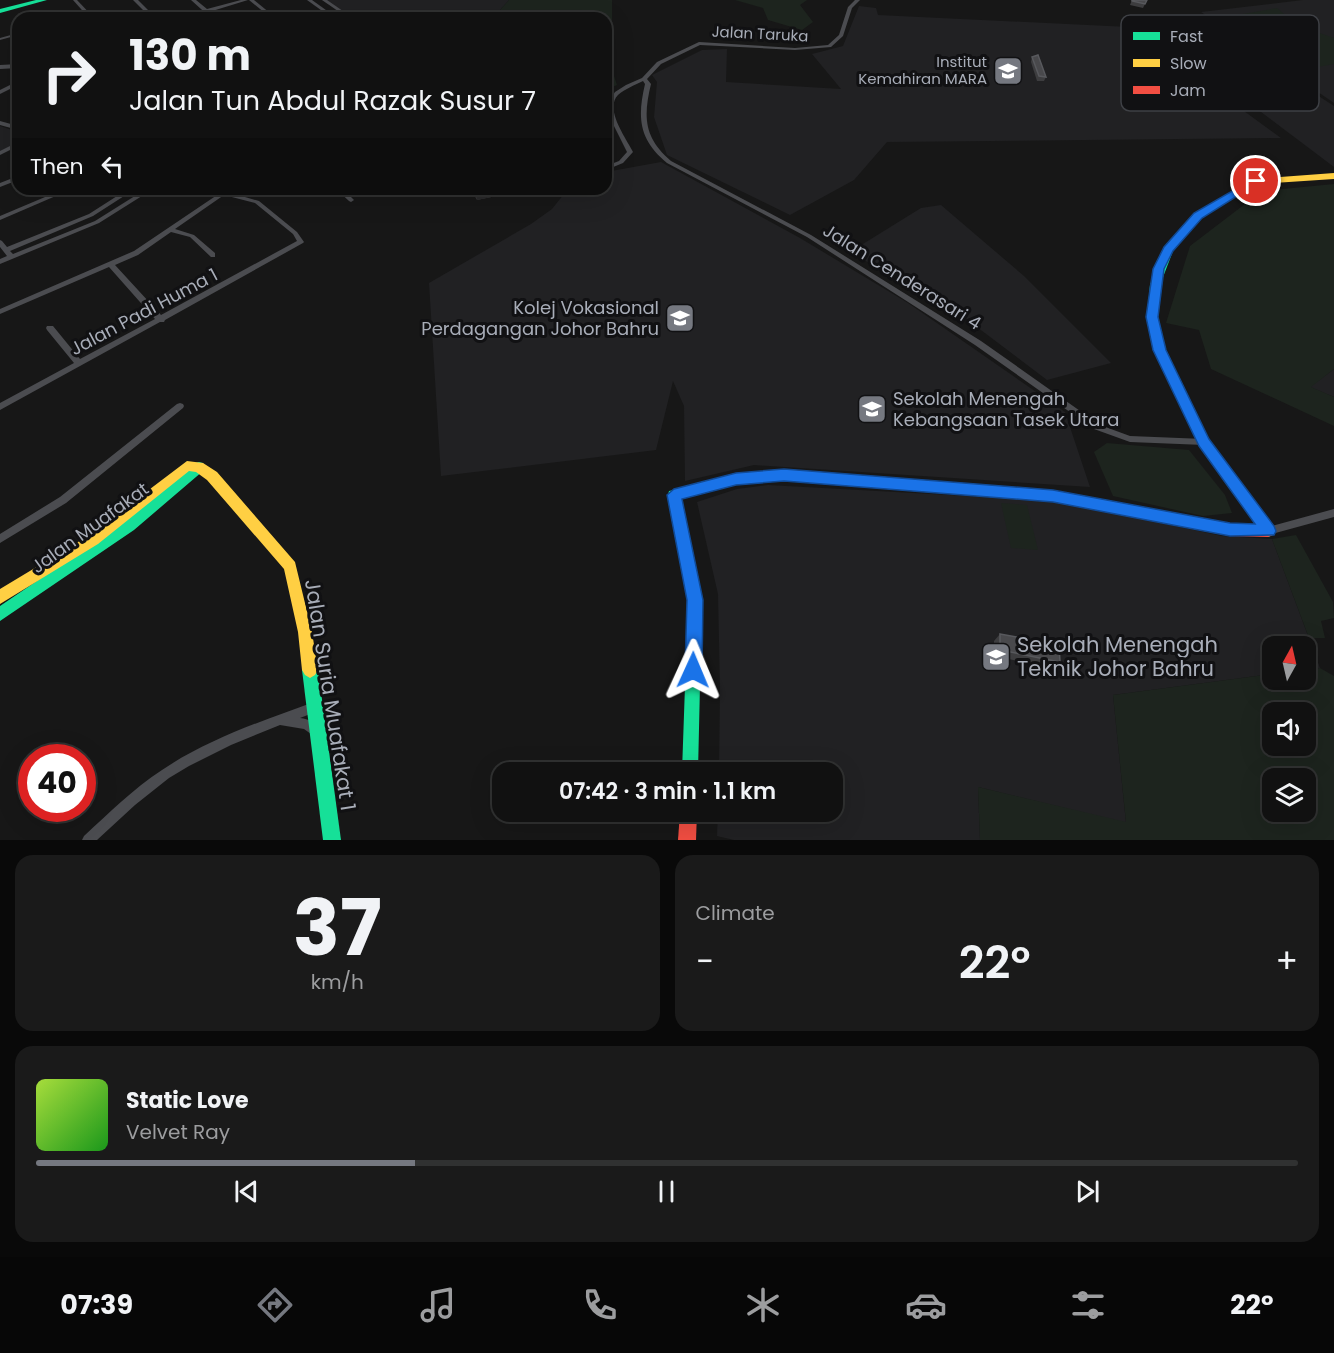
<!DOCTYPE html>
<meta charset="utf-8">
<style>
:root{--surface:#111;--page:#1a1a1a;--text:#f1f3f6;--muted:#9c9d9f;--line:#303131;--accent:#757880}
body{margin:0;font-family:Poppins,sans-serif;background:var(--page);color:var(--text);height:100vh;display:flex;flex-direction:column;font-size:22px;white-space:nowrap}
*{box-sizing:border-box;margin:0}
p{font-size:20px;color:var(--muted)}
.icon{flex:none;width:33px;height:33px;fill:none;stroke:currentColor;stroke-width:2;stroke-linecap:round;stroke-linejoin:round}
.map{position:relative;height:840px;overflow:hidden}
.panel{display:flex;flex-direction:column;gap:15px;padding:15px;background:#090909;flex:1}
.panel>*{flex:none}
.top-card{position:absolute;left:12px;top:12px;width:600px;height:183px;border-radius:18px;box-shadow:0 6px 24px #0002,0 0 0 2px var(--line);background:#111;color:var(--text);overflow:hidden}
.needle{width:39px;rotate:8deg}
.fabs{position:absolute;left:1262px;top:636px;display:grid;gap:12px}
.fabs a{display:grid;place-items:center;width:54px;height:54px;border-radius:12px;background:var(--surface);box-shadow:0 6px 24px #0002,0 0 0 2px var(--line);font-size:30px}
.speed{position:absolute;left:18px;top:744px;display:flex;gap:12px;font-size:30px;font-weight:700;text-align:center}
.speed>*{display:grid;place-content:center;width:78px;height:78px;border-radius:50%;background:var(--surface);box-shadow:0 6px 24px #0002,0 0 0 2px var(--line);line-height:1}
.speed .limit{border:9px solid #d22;background:#fff;color:#111}
.pin{position:absolute;display:grid;place-items:center;width:51px;height:51px;color:#fff;margin:-26px;border:3px solid #fff;border-radius:50%;box-shadow:0 2px 6px #0007}
.me{position:absolute;width:66px;margin:-33px;rotate:1deg;stroke-linejoin:round;filter:drop-shadow(0 0 4px #0008)}
.turn{display:flex;align-items:center;gap:21px;height:126px;padding:0 18px;font-size:27px}
.turn .icon{width:78px;height:78px;stroke-width:2.5}
.turn b{display:block;font-size:42px;line-height:51px}
.then{display:flex;align-items:center;height:57px;padding:0 18px;background:#0003;gap:12px;font-size:22px}
.big{font-size:45px;font-weight:600;line-height:1.1}
.panel .widget{flex:1;display:flex;flex-direction:column;justify-content:center;gap:9px;min-width:0;padding:0 21px;border-radius:18px;background:var(--page)}
.panel .dial{align-items:center;gap:0}
.dial b{font-size:78px;line-height:1}
.song{display:flex;align-items:center;gap:18px}
.cover{width:72px;height:72px;border-radius:9px;background:linear-gradient(135deg,hsl(80 70% 55%),hsl(120 70% 35%))}
.played{height:6px;border-radius:3px;background:linear-gradient(90deg,var(--accent) 30%,var(--line) 30%)}
.keys{display:flex;justify-content:space-around;direction:ltr}
.heat{display:flex;justify-content:space-between;align-items:center;font-size:33px;direction:ltr}
.panel .tiles{flex:1;display:grid;gap:15px;grid-template-columns:1fr 1fr}
.widget:last-child{grid-column:span 2}
.trip{position:absolute;left:492px;top:762px;width:351px;height:60px;border-radius:18px;background:var(--surface);box-shadow:0 6px 24px #0002,0 0 0 2px var(--line);font-weight:600;line-height:60px;text-align:center}
.tabs{display:flex;height:96px;justify-content:space-around;align-items:center;background:#070707;color:var(--muted)}
.tabs .icon{width:42px;height:42px}
.tabs .active{color:var(--accent)}
.tabs b{font-size:27px;color:var(--text)}
.map>svg:first-child{display:block}
.built{fill:#212123}
.green{fill:#1d241e;fill-rule:evenodd}
.lines{fill:none;stroke-linecap:round;stroke-linejoin:round}
.street{fill:#4b4c50;fill-rule:evenodd}
.fast{fill:#16e098;fill-rule:evenodd}
.slow{fill:#ffcf43;fill-rule:evenodd}
.jam{fill:#f24e42;fill-rule:evenodd}
.wall{fill:#3d3d3f}
.shaded-wall{fill:#29292a}
.building{fill:#49494c;stroke:#58595d;stroke-width:1.5}
.route{fill:#1a73e8;stroke:#114b97;stroke-width:1.5}
.labels{text-anchor:middle;stroke-width:6;stroke-linejoin:round;paint-order:stroke}
.far-street-label{font-size:15px;fill:#a8adb8;stroke:#111113}
.far-poi-label{font-size:15px;fill:#a8adb8;stroke:#111113;text-anchor:end}
.street-label{font-size:18px;fill:#a8adb8;stroke:#111113}
.poi-label{font-size:18px;fill:#a8adb8;stroke:#111113;text-anchor:end}
.near-poi-label{font-size:21px;fill:#a8adb8;stroke:#111113;text-anchor:start}
.near-street-label{font-size:21px;fill:#a8adb8;stroke:#111113}
.key{fill:#111113;stroke:#3e4045;stroke-width:1.5}
.key-label{font-size:16px;fill:#a8adb8}
</style>
<div class="map">
<svg width="1334" height="840" viewBox="0 0 1334 840">
<rect width="100%" height="100%" fill="#171717"/>
<g class="built">
<path d="M322 0H509L493 18H350Z"/>
<path d="M1303 0H1334V103L1201 12Z"/>
<path d="M859 6 876 8 878 15 1129 27 1281 138 887 142 854 180 790 215 667 155 654 117 657 82 652 75 702 50 727 49 726 82 841 89 812 54 843 46Z"/>
<path d="M1277 69 1334 106V167L1212 75Z"/>
<path d="M0 126 18 132V142L0 152Z"/>
<path d="M661 162 800 238 908 303 1065 412 1090 487 754 465 685 481 684 406 673 381 656 450 441 476 429 283 531 224 552 209 568 189H606V172Z"/>
<path d="M941 205 1024 276 1111 363 1047 380 961 315 850 252 921 208Z"/>
<path d="M1334 369V397L1310 387Z"/>
<path d="M768 485 1059 501 1222 536 1272 539 1320 668 1305 670V646H1272V674L1113 695 1126 823 978 787 980 840H734L717 836 718 812H832V772H719L720 689 718 594 697 502 737 489Z"/>
</g>
<g class="green">
<path d="M509 0H612V70L617 85 606 90V18H493Z"/>
<path d="M735 0H807L800 5 813 22 802 30 768 20 763 8Z"/>
<path d="M1277 8C1293 23 1313 31 1334 38V64L1296 71 1254 45 1220 18Z"/>
<path d="M1334 184V369L1311 387 1334 397V426L1211 369 1199 330 1166 323 1190 246 1262 191Z"/>
<path d="M1107 443 1189 450 1225 495 1232 513 1203 516 1113 496 1094 452Z"/>
<path d="M1001 503 1027 505 1038 550 1011 548Z"/>
<path d="M1296 535 1333 602 1334 618 1321 621 1325 638H1309L1272 539Z"/>
<path d="M1320 668 1334 676V840H980L978 787 1126 822 1113 695 1272 674V680H1305V670ZM1272 712H1305V746H1272ZM1272 778H1305V812H1272Z"/>
</g>
<g class="lines">
<g class="street">
<path d="M73 0H77L94 18H89Z"/>
<path d="M133 0H138L156 18H151Z"/>
<path d="M191 0H196L207 9 241 0H248L209 12 216 18H211Z"/>
<path d="M249 0H254L276 18H271Z"/>
<path d="M307 0H312L337 18H332Z"/>
<path d="M322 0H327L353 18H348Z"/>
<path d="M855 0H860L852 8 843 36 831 47 795 50 700 45 661 64 647 79 651 84C643 117 644 138 671 161L811 235 981 341 1100 425 1130 436 1204 439 1207 440 1208 442 1207 444 1204 445 1130 442 1094 429 975 345 807 237 667 163C639 140 637 118 645 84L643 81C635 85 625 89 618 95 604 109 626 138 633 152L623 163 606 170V166L619 161 627 152 609 116 607 108 609 101 615 92 626 85 642 78 657 62 699 42 795 48 828 45 839 35 848 7Z"/>
<path d="M18 33V35L0 40V38Z"/>
<path d="M18 64V68L0 69V65Z"/>
<path d="M18 81V85L0 94V90Z"/>
<path d="M0 121 18 126V130L0 125Z"/>
<path d="M18 142V146L0 155V151Z"/>
<path d="M18 176V180L0 187V183Z"/>
<path d="M64 189H72L0 220V216Z"/>
<path d="M128 189H135L93 216 10 251 13 254 95 221 146 189H153L99 223 0 264V259L7 256 0 247V240L2 241 7 247 89 214Z"/>
<path d="M226 189 228 190V192L259 201 297 232 304 242 303 243 165 320 164 322H160L0 410V403L74 363 47 330 46 328 47 326H53L80 359 155 319 109 267 0 314V309L134 251ZM224 195 255 203 293 234 297 241 161 315 115 265 138 255 171 232 190 237 211 257H215V253L194 235 175 229Z"/>
<path d="M336 189H343L354 200 351 202 349 201Z"/>
<path d="M180 403 183 404 184 406 183 408 66 503 0 543V534L60 497 177 404Z"/>
<path d="M1334 509V517L1268 535 1265 534 1263 531 1265 528 1268 527Z"/>
<path d="M314 702 318 703 319 707 318 711 300 718C309 719 320 724 324 733L322 737 318 739 304 729 280 725 231 745 189 766 169 778 135 805 97 840H82L84 836C109 813 133 789 162 770 208 739 262 721 314 702Z"/>
</g>
<g class="fast">
<path d="M36 0H47L0 13V9Z"/>
<path d="M1214 203 1217 204V208L1197 221 1173 251 1160 285 1157 317 1166 350 1209 439 1273 527 1275 531 1273 535 1268 537 1263 535 1200 445 1154 350 1147 317 1150 285 1163 250 1191 217Z"/>
<path d="M199 462 203 463 205 467 203 471 134 530 0 621V606L124 522 195 463Z"/>
<path d="M784 470 965 484 970 485 971 489 970 493 965 494 784 480 736 484 681 499 702 600 698 772H682L688 600 668 495 669 491 674 490 736 474Z"/>
<path d="M310 662 315 665 318 670 341 840H323L302 670 305 665Z"/>
</g>
<g class="slow">
<path d="M1334 173V179L1258 184 1217 208H1211L1209 206 1253 179Z"/>
<path d="M187 461 203 463 217 472 295 562 312 632 318 670 315 675 310 678 305 675 302 670 298 632 284 569 207 480 196 472 189 471 98 544 0 604V589L88 536Z"/>
</g>
<g class="jam">
<path d="M965 484 1053 491 1230 524 1268 525 1273 527 1275 531 1273 535 1268 537 1230 536 1053 501 965 494 960 493 959 489 960 485Z"/>
<path d="M680 812H697L696 840H678Z"/>
</g>
</g>
<g class="wall">
<path d="M1132 0H1147L1143 8 1130 5Z"/>
<path d="M1032 57 1046 77 1044 81H1037L1031 62Z"/>
<path d="M471 189H507L501 195 477 200Z"/>
<path d="M1000 634 1060 662 1053 668 994 656V641Z"/>
<path d="M724 812 735 820 734 823 723 820Z"/>
</g>
<path class="shaded-wall" d="M474 189H507L501 195 477 200Z"/>
<g class="building">
<path d="M1132 0H1147L1145 4 1132 1Z"/>
<path d="M1038 55 1046 77 1039 76 1032 57Z"/>
<path d="M1000 634 1059 645 1060 662 1000 650Z"/>
<path d="M725 812H736L735 820 724 817Z"/>
</g>
<path class="route" d="M1253 179 1261 181 1202 218 1173 251 1164 269 1158 317 1166 350 1209 439 1274 526 1276 531 1274 535 1230 536 1053 502 784 481 736 485 682 499 703 600 702 670 700 676 693 678 687 676 685 670 687 600 667 495 674 489 736 473 784 469 1053 490 1230 523 1255 524 1199 446 1153 350 1146 317 1153 269 1164 247 1194 213Z"/>
<defs>
<g id="university-square" transform="scale(1.5)"><rect x="-9" y="-9" width="18" height="18" rx="4" fill="#757880" stroke="#111113"/><path d="M0-5L7-2L0 1L-7-2ZM-4 1L0 2.5L4 1V4Q0 6-4 4Z" fill="#fff"/></g>
<g id="school-square" transform="scale(1.5)"><rect x="-9" y="-9" width="18" height="18" rx="4" fill="#757880" stroke="#111113"/><path d="M0-5L7-2L0 1L-7-2ZM-4 1L0 2.5L4 1V4Q0 6-4 4Z" fill="#fff"/></g>
</defs>
<g fill-rule="evenodd">
<use href="#university-square" x="1008" y="71"/>
<use href="#university-square" x="680" y="318"/>
<use href="#school-square" x="872" y="409"/>
<use href="#university-square" x="996" y="657"/>
</g>
<g class="labels">
<g class="far-street-label">
<text transform="translate(760 34) rotate(3)" y="5">Jalan Taruka</text>
</g>
<g class="far-poi-label">
<text x="987" y="67">Institut<tspan x="987" dy="17">Kemahiran MARA</tspan></text>
</g>
<g class="street-label">
<text transform="translate(902 277) rotate(32)" y="6">Jalan Cenderasari 4</text>
<text transform="translate(144 312) rotate(-28)" y="6">Jalan Padi Huma 1</text>
<text transform="translate(90 528) rotate(-36)" y="6">Jalan Muafakat</text>
</g>
<g class="poi-label">
<text x="659" y="314">Kolej Vokasional<tspan x="659" dy="21">Perdagangan Johor Bahru</tspan></text>
<text x="893" y="405" text-anchor="start">Sekolah Menengah<tspan x="893" dy="21">Kebangsaan Tasek Utara</tspan></text>
</g>
<g class="near-poi-label">
<text x="1017" y="652">Sekolah Menengah<tspan x="1017" dy="24">Teknik Johor Bahru</tspan></text>
</g>
<g class="near-street-label">
<text transform="translate(330 695) rotate(81)" y="7">Jalan Suria Muafakat 1</text>
</g>
</g>
<rect x="1121" y="15" width="198" height="96" rx="9" class="key"/>
<rect x="1133" y="32" width="27" height="8" fill="#16e098"/>
<rect x="1133" y="59" width="27" height="8" fill="#ffcf43"/>
<rect x="1133" y="86" width="27" height="8" fill="#f24e42"/>
<g class="key-label">
<text x="1170" y="42">Fast</text>
<text x="1170" y="69">Slow</text>
<text x="1170" y="96">Jam</text>
</g>
</svg>
<div class="fabs">
<a><svg class="needle" viewBox="-14 -14 28 28"><path d="M0-13l5 13h-10z" fill="#e53935"/><path d="M0 13l5-13h-10z" fill="#9c9d9f"/></svg></a>
<a><svg class="icon" aria-label="sound" viewBox="0 0 24 24"><path d="M4 9h4l5-4v14l-5-4H4zM17 9q2 3 0 6"/></svg></a>
<a><svg class="icon" aria-label="layers" viewBox="0 0 24 24"><path d="M12 4l9 5-9 5-9-5zM3 14l9 5 9-5"/></svg></a>
</div>
<div class="speed"><div class="limit">40</div></div>
<div class="pin" style="left:1256px;top:181px;background:#d93025"><svg class="icon" aria-label="arrive" viewBox="0 0 24 24"><path d="M6 21V4h12l-3 4 3 4H6"/></svg></div>
<svg class="me" style="left:693px;top:670px" viewBox="-20 -20 40 40"><path d="M0-17L14 15 0 8-14 15z" fill="#1a73e8" stroke="#fff" stroke-width="4"/></svg>
<div class="trip">07:42 · 3 min · 1.1 km</div>
<div class="top-card">
<div class="turn"><svg class="icon" aria-label="right" viewBox="0 0 24 24"><path d="M7 20v-9h11M14 6l5 5-5 5"/></svg><div><b>130 m</b>Jalan Tun Abdul Razak Susur 7</div></div>
<div class="then">Then<svg class="icon" aria-label="left" viewBox="0 0 24 24"><path d="M17 20v-9H6M10 6l-5 5 5 5"/></svg></div>
</div>
</div>
<section class="panel">
<div class="tiles">
<div class="widget dial"><b>37</b><p>km/h</p></div>
<div class="widget"><p>Climate</p>
<div class="heat"><a>−</a><b class="big">22°</b><a>+</a></div>
</div>
<div class="widget">
<div class="song"><i class="cover"></i><div><b>Static Love</b><p>Velvet Ray</p></div></div>
<div class="played"></div>
<div class="keys"><svg class="icon" aria-label="previous" viewBox="0 0 24 24"><path d="M18 5L8 12l10 7zM5 5v14"/></svg><svg class="icon" aria-label="pause" viewBox="0 0 24 24"><path d="M8 5v14M16 5v14"/></svg><svg class="icon" aria-label="next" viewBox="0 0 24 24"><path d="M6 5l10 7-10 7zM19 5v14"/></svg></div>
</div>
</div>
</section>
<nav class="tabs">
<b>07:39</b>
<svg class="icon active" aria-label="directions" viewBox="0 0 24 24"><path d="M12 3l9 9-9 9-9-9zM9 14v-3h6M13 9l2 2-2 2"/></svg>
<svg class="icon" aria-label="music" viewBox="0 0 24 24"><path d="M9 18V5l10-2v13"/><circle cx="6" cy="18" r="3"/><circle cx="16" cy="16" r="3"/></svg>
<svg class="icon" aria-label="phone" viewBox="0 0 24 24"><path d="M5 4h4l2 5-3 2q2 4 5 5l2-3 5 2v4C11 20 4 13 5 4z"/></svg>
<svg class="icon" aria-label="climate" viewBox="0 0 24 24"><path d="M12 3v18M4 7l16 10M4 17L20 7"/></svg>
<svg class="icon" aria-label="car" viewBox="0 0 24 24"><path d="M5 17H2v-5l4-1 3-4h7l3 4 3 1v5h-3M9 17h6M6 11h13"/><circle cx="7" cy="17" r="2"/><circle cx="17" cy="17" r="2"/></svg>
<svg class="icon" aria-label="filters" viewBox="0 0 24 24"><path d="M4 7h16M4 17h16"/><circle cx="9" cy="7" r="2"/><circle cx="15" cy="17" r="2"/></svg>
<b>22°</b>
</nav>
